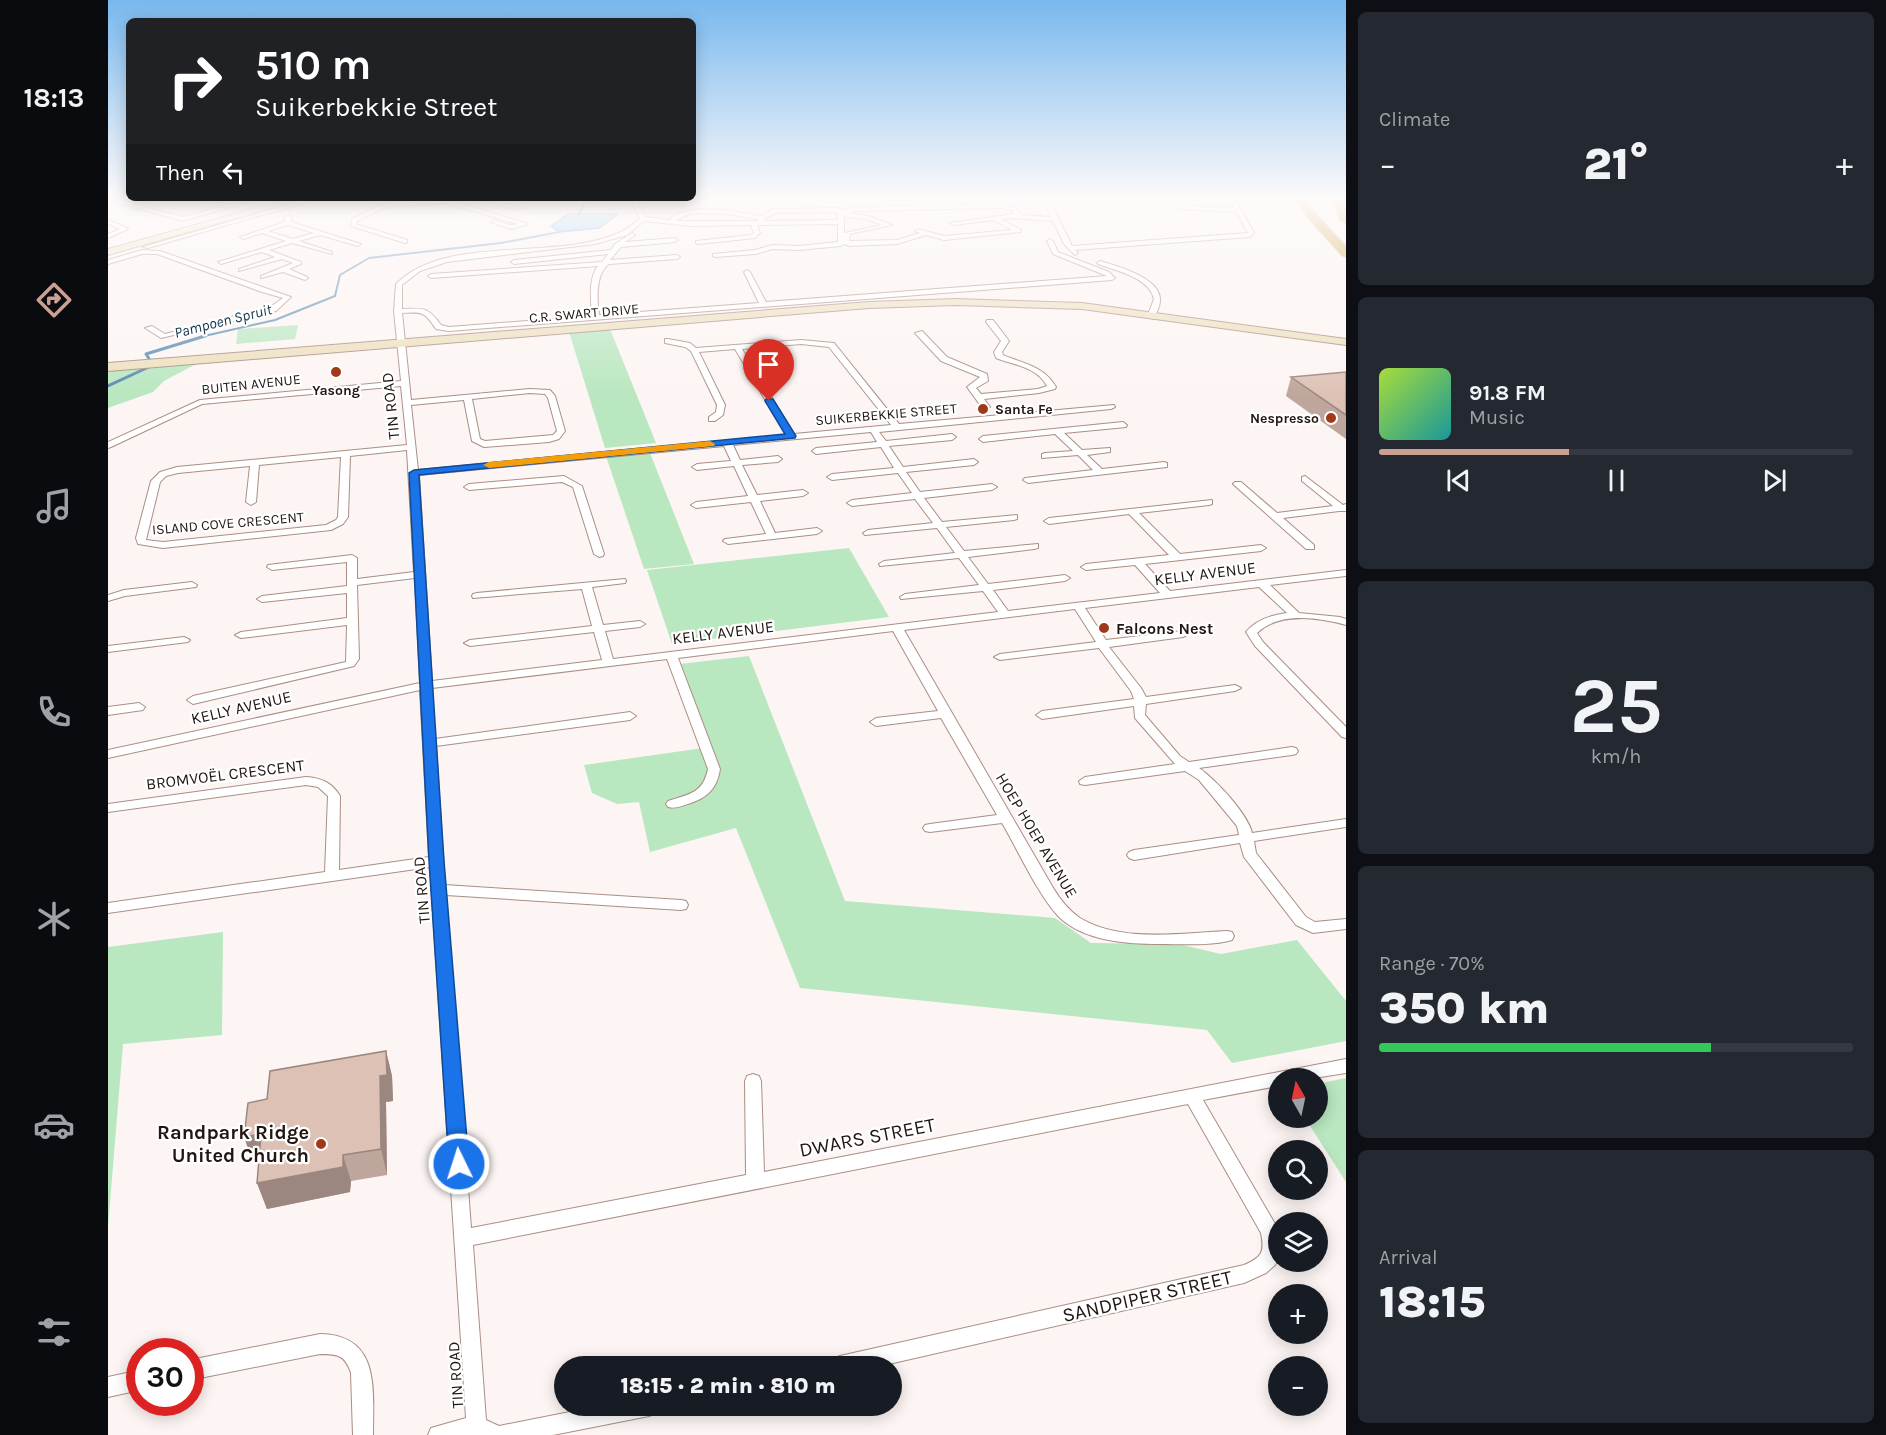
<!DOCTYPE html>
<meta charset="utf-8">
<style>
:root{--surface:#171b24;--page:#242831;--text:#f1f3f6;--muted:#9ea1a6;--line:#363941;--accent:#cd9f93}
body{margin:0;font-family:Karla,sans-serif;background:var(--page);color:var(--text);height:100vh;display:flex;flex-direction:column;font-size:22px;white-space:nowrap}
*{box-sizing:border-box;margin:0}
p{font-size:20px;color:var(--muted)}
.icon{flex:none;width:33px;height:33px;fill:none;stroke:currentColor;stroke-width:2;stroke-linecap:round;stroke-linejoin:round}
.map{position:relative;flex:1;overflow:hidden}
.details{display:flex;flex-direction:column;gap:12px;padding:12px;background:#0d0f14;width:540px}
.details>*{flex:none}
.top-card{position:absolute;left:18px;top:18px;width:570px;height:183px;border-radius:9px;box-shadow:0 3px 15px #0003;background:#202124;color:#fff;overflow:hidden}
.needle{width:39px;rotate:351deg}
.tools{position:absolute;left:1160px;top:1068px;display:grid;gap:12px}
.tools a{display:grid;place-items:center;width:60px;height:60px;border-radius:50%;background:var(--surface);box-shadow:0 3px 15px #0003;font-size:30px}
.speed{position:absolute;left:18px;top:1338px;display:flex;gap:12px;font-size:30px;font-weight:700;text-align:center}
.speed>*{display:grid;place-content:center;width:78px;height:78px;border-radius:50%;background:var(--surface);box-shadow:0 3px 15px #0003;line-height:1}
.speed .limit{border:9px solid #d22;background:#fff;color:#111}
.pin{position:absolute;display:grid;place-items:center;width:51px;height:51px;color:#fff;margin:-62px -26px;border-radius:50% 50% 50% 0;rotate:-45deg;box-shadow:0 0 6px #0007}
.pin .icon{rotate:45deg}
.me{position:absolute;width:66px;margin:-33px;rotate:356deg;stroke-linejoin:round;filter:drop-shadow(0 0 4px #0008)}
.turn{display:flex;align-items:center;gap:21px;height:126px;padding:0 30px;font-size:27px}
.turn .icon{width:78px;height:78px;stroke-width:2.5}
.turn b{display:block;font-size:42px;line-height:51px}
.then{display:flex;align-items:center;height:57px;padding:0 30px;background:#0003;gap:12px;font-size:22px}
.big{font-size:45px;font-weight:800;line-height:1.1}
.details .widget{flex:1;display:flex;flex-direction:column;justify-content:center;gap:9px;min-width:0;padding:0 21px;border-radius:9px;background:var(--page)}
.details .dial{align-items:center;gap:0}
.dial b{font-size:78px;line-height:1}
.song{display:flex;align-items:center;gap:18px}
.cover{width:72px;height:72px;border-radius:9px;background:linear-gradient(135deg,hsl(80 70% 55%),hsl(180 70% 35%))}
.played{height:6px;border-radius:3px;background:linear-gradient(90deg,var(--accent) 40%,var(--line) 40%)}
.keys{display:flex;justify-content:space-around;direction:ltr}
.heat{display:flex;justify-content:space-between;align-items:center;font-size:33px;direction:ltr}
.charge{height:9px;border-radius:4px;background:linear-gradient(90deg,#34c759 70%,var(--line) 0)}
.trip{position:absolute;left:446px;top:1356px;width:348px;height:60px;border-radius:30px;background:var(--surface);box-shadow:0 3px 15px #0003;font-weight:800;line-height:60px;text-align:center}
main{display:flex;flex:1;min-height:0}
.tab-bar{display:flex;flex-direction:column;width:108px;justify-content:space-around;align-items:center;background:#090b0e;color:var(--muted)}
.tab-bar .icon{width:42px;height:42px}
.tab-bar .active{color:var(--accent)}
.tab-bar b{font-size:27px;color:var(--text)}
.map>svg:first-child{display:block}
.green{fill:#b9e7c0}
.water{fill:#71bff7;stroke:#598cb2;stroke-width:1.5}
.lines{fill:none;stroke-linecap:round;stroke-linejoin:round}
.stream-far1{stroke:#598cb2;stroke-width:2}
.stream{stroke:#598cb2;stroke-width:3}
.street-casing{stroke:#aa8e83;stroke-width:2}
.secondary-casing{stroke:#aa8e83;stroke-width:2}
.highway-casing{stroke:#d3d0d0;stroke-width:2}
.street{fill:#fff;fill-rule:evenodd}
.secondary{fill:#ede0be;fill-rule:evenodd}
.highway{fill:#c49926;fill-rule:evenodd}
.wall{fill:#bfa69c}
.shaded-wall{fill:#9b877f}
.building{fill:#dec1b5;stroke:#9b877f;stroke-width:1.5}
.route{fill:#1a73e8;stroke:#114b97;stroke-width:1.5}
.slow{fill:#f59e0b}
.poi-dot{fill:#a0391a;stroke:#fff;stroke-width:2}
.labels{text-anchor:middle;stroke-width:4.5;stroke-linejoin:round;paint-order:stroke}
.far-street-label{font-size:14px;fill:#211612;stroke:#fff}
.far-poi-label{font-size:14px;font-weight:bold;fill:#211612;stroke:#fff}
.far-water-label{font-size:15px;font-style:italic;fill:#103249;stroke:#fff}
.street-label{font-size:16px;fill:#211612;stroke:#fff}
.poi-label{font-size:16px;font-weight:bold;fill:#211612;stroke:#fff;text-anchor:start}
.near-poi-label{font-size:20px;font-weight:bold;fill:#211612;stroke:#fff;text-anchor:end}
.near-street-label{font-size:20px;fill:#211612;stroke:#fff}
</style>
<main>
<nav class="tab-bar">
<b>18:13</b>
<svg class="icon active" aria-label="directions" viewBox="0 0 24 24"><path d="M12 3l9 9-9 9-9-9zM9 14v-3h6M13 9l2 2-2 2"/></svg>
<svg class="icon" aria-label="music" viewBox="0 0 24 24"><path d="M9 18V5l10-2v13"/><circle cx="6" cy="18" r="3"/><circle cx="16" cy="16" r="3"/></svg>
<svg class="icon" aria-label="phone" viewBox="0 0 24 24"><path d="M5 4h4l2 5-3 2q2 4 5 5l2-3 5 2v4C11 20 4 13 5 4z"/></svg>
<svg class="icon" aria-label="climate" viewBox="0 0 24 24"><path d="M12 3v18M4 7l16 10M4 17L20 7"/></svg>
<svg class="icon" aria-label="car" viewBox="0 0 24 24"><path d="M5 17H2v-5l4-1 3-4h7l3 4 3 1v5h-3M9 17h6M6 11h13"/><circle cx="7" cy="17" r="2"/><circle cx="17" cy="17" r="2"/></svg>
<svg class="icon" aria-label="filters" viewBox="0 0 24 24"><path d="M4 7h16M4 17h16"/><circle cx="9" cy="7" r="2"/><circle cx="15" cy="17" r="2"/></svg>
</nav>
<div class="map">
<svg width="1238" height="1435" viewBox="0 0 1238 1435">
<rect width="100%" height="100%" fill="#fcf5f3"/>
<g class="green">
<path d="M190 325 187 339 128 344 130 329Z"/>
<path d="M502 329 548 443 497 448 461 332Z"/>
<path d="M90 363 56 381 45 392 0 408V371Z"/>
<path d="M542 453 586 564 536 569 498 456Z"/>
<path d="M741 548 781 617 564 644 539 570Z"/>
<path d="M641 656 737 901 947 918 983 943 1070 944 1113 954 1189 940 1238 1001V1041L1124 1063 1099 1030 692 988 628 828 542 852 531 802 509 804 484 793 476 765 595 748 563 665Z"/>
<path d="M115 932 114 1035 15 1044 0 1227V947Z"/>
<path d="M1238 1078V1182L1197 1118H1209V1084Z"/>
</g>
<path class="water" d="M460 214H510L491 228 451 232 443 226Z"/>
<g class="lines">
<g class="stream-far1">
<path d="M471 214 479 198"/>
<path d="M92 337 167 320 227 296 232 275 261 258 393 243 451 232"/>
</g>
<path class="stream" d="M0 386 45 365 38 354 97 336"/>
<g class="street-casing">
<g id="street">
<path d="M0 197 24 203 37 198H46L30 205 75 217 116 206 80 198C94 198 111 205 124 204 135 202 143 198 154 198L75 221 0 200Z"/>
<path d="M934 197H940L964 246 1140 233 1128 212 1070 209 1067 207 1070 205 1126 208 1120 197H1126L1146 233 1142 237 967 250 970 253 967 255 956 244 945 221 904 218 893 219 913 230V232L836 240 818 235 789 244 741 246 736 244 733 246 691 250 664 249 648 254 607 257 605 256V254L647 250 664 245 691 246 730 242V224L649 225 652 233 647 238 590 244 588 243V241L643 235 646 233 643 225 583 226 536 221 519 235 487 244 339 262 312 271 294 285V309C316 308 320 307 333 325L341 327 484 316C483 301 480 278 490 266L323 278 320 276 323 274 494 262 500 254 406 264 403 262 406 260 503 250 507 244 524 233 527 235 526 236 517 242 567 238 570 240 567 242 513 247 502 260 569 255 572 257 569 259 501 264C487 274 489 299 491 315L651 303 636 272 639 270 642 272 658 302 999 276 945 254 939 241 942 239 945 241 950 252 1001 272 1007 278 1004 280 341 331 328 329C316 311 314 312 294 313L303 400 422 389 442 390 447 396 457 431 451 439 441 442 376 447 364 441 356 400 303 405 310 470 678 435 627 349 591 352 617 405 615 415 607 421H601V417L608 412 609 405 583 351 577 347 557 343V339H560L582 343 588 348 693 340 726 343 791 424 1006 405 1007 407 1003 409 771 432 778 441 844 434 848 437 844 440 781 446 795 467 866 459 870 462 866 465 798 472 812 492 884 484 889 487 884 490 816 498 834 522 909 515V519L906 520 838 527 856 551 930 544V548L926 549 860 557 880 584 957 575 962 578 957 581 885 590 900 611 1052 593 1027 565 978 570 973 567 978 564 1061 555 1021 514 941 524 936 521 941 518 1104 500V504L1101 505 1031 513 1072 554 1153 545 1158 548 1153 551 1037 564 1062 591 1238 570V576L1162 585 1191 613 1232 617 1238 619V625C1211 618 1172 611 1149 633L1155 642 1238 727V738L1234 737 1147 646 1138 632C1148 620 1163 615 1179 613L1151 587 977 608 998 640 1075 631 1081 634 1075 637 1001 647 1033 688 1038 697 1127 685 1133 688 1127 691 1038 704 1037 715 1072 756 1081 762 1184 747 1188 748 1190 751 1188 754 1184 755 1091 768C1107 779 1140 814 1144 833L1238 819V827L1146 841 1148 853 1198 917 1207 922 1238 919V929L1205 933 1188 925 1136 857 1132 843 1026 860 1021 858 1019 855 1021 852 1026 850 1131 835 1129 826 1091 780 1077 771 977 785 972 784 971 781 977 777 1067 764 1027 718 1026 706 934 719 928 715 934 711 1026 699 1023 691 991 648 892 660 886 657 892 654 988 642 967 609 796 630 944 886C951 898 960 910 972 918 1013 943 1073 933 1119 931L1124 932 1126 936 1124 940C1104 946 1072 944 1051 944 1018 944 976 941 951 917 930 895 910 850 894 823L822 832 817 831 815 828 817 825 822 824 889 815 833 718 768 726 762 722 768 718 830 711 785 631 570 658 612 769C609 789 599 798 580 804 573 806 568 809 560 807L558 804 560 801C582 794 595 793 600 769L559 659 324 688 327 739 522 712 528 716 522 720 328 746 337 885 573 900 578 901 580 905 578 909 573 910 338 895 363 1228 638 1175 637 1081 639 1076 645 1074 651 1076 653 1081 656 1172 1238 1059V1073L1206 1078H1170V1086L1095 1100 1170 1229V1259L1167 1265 1158 1273 1136 1283 772 1366H722L725 1359 732 1356 1136 1265C1154 1257 1157 1252 1153 1233L1080 1104 365 1245 378 1420 391 1426 492 1406H551L548 1413 541 1416 445 1435H320L323 1428 358 1418 322 867 0 913V903L217 872 220 796 210 787 198 785 0 812V804L198 777C214 778 224 783 232 796L231 870 321 857 312 690 0 758V750L312 683 307 578 249 585 251 659 246 666 85 704 79 700 85 696 238 662 239 625 133 638 127 635 133 632 239 618V593L154 602 149 599 154 596 239 586V562L164 570 159 567 160 565 244 555 249 558V579L306 572 299 450 242 456 240 517 235 524 223 530 55 548 30 544 28 538 43 481 52 472 69 467 299 445 293 386 94 404 3 447 0 448V442L92 400 293 381 286 311 288 284C339 233 450 262 513 232 520 229 526 223 532 219L525 204 527 198H533L531 204 537 217 561 220 568 214 592 209 619 210 652 216 666 209 730 208 735 211 744 207 891 204 907 208 913 215 943 217ZM891 208 903 210 906 214 842 223 845 225 886 220 904 230 836 236 810 229 807 231 812 233 789 240 741 241 742 234 784 225 760 216 741 213 745 211ZM729 212 730 220 656 221V219L667 213ZM592 213 619 214 650 219V221H567L581 214ZM736 215 738 217 757 219 774 225 736 233ZM693 344 721 347 783 425 686 434 634 349ZM422 393 437 394 440 398 449 431 445 435 377 441 372 439 364 399ZM763 432 769 442 708 448 704 451 708 454 773 447 786 468 724 474 719 477 724 480 790 473 804 493 744 500 739 503 744 506 807 499 825 523 760 530 755 533 757 535 829 528 847 553 776 561 771 564 772 566 851 558 871 585 797 594 792 597 793 599 875 591 890 612 505 659 497 631 532 627 537 624 532 621 495 625 484 587 517 583 518 581 517 579 369 593 365 594 364 596 365 598 474 589 484 626 362 640 356 643 362 646 486 632 494 660 324 681 311 475 616 446 623 461 589 464 584 467 589 470 626 466 640 496 588 502 583 505 588 508 643 502 658 534 617 539 615 541 620 544 709 534 714 531 709 528 667 533 652 501 695 496 700 493 695 490 649 495 634 465 670 462 674 459 670 456 632 460 625 445ZM233 457 230 517 228 520 218 525 55 542 38 540 52 482 58 476 70 473 142 466 138 502 143 505 148 502 151 465Z"/>
<path d="M204 198H213L40 248 35 247Z"/>
<path d="M260 198H269L281 202 338 199 420 224 403 229 383 222 386 220 403 225 410 224 338 203 281 206 249 221 248 224 299 240V242L297 243 243 226 244 219 275 204Z"/>
<path d="M362 198H390L394 203 415 208 412 210 390 205 384 200H365Z"/>
<path d="M180 215 183 217V222L253 244 250 246 212 235 191 241 224 252V254L184 243 161 250 193 262V264L181 269 199 277 200 278 197 280 175 272 153 278V276L185 263 174 259 131 271V269L167 257 154 252 113 264 110 262 178 241 154 233 135 239 132 237 177 222V217ZM180 225 206 233 185 239 160 231Z"/>
<path d="M0 220 19 228 20 229 0 238V234L12 229 0 224Z"/>
<path d="M34 250 52 251 183 297 168 311 53 338 37 328 44 326 57 334 162 307 175 298 154 292 49 254H34L0 264V260Z"/>
<path d="M992 261C1009 266 1054 278 1052 301 1052 307 1048 313 1046 319L1039 317 1046 299C1041 277 1008 271 990 264L989 263Z"/>
<path d="M879 320H885L901 341 894 352 895 355C916 364 936 366 948 387L947 389 931 393 876 399 882 407 875 409 859 387 872 377 833 361 807 333 814 331 839 357 879 374 880 381 868 388 873 394 930 389 939 386C929 367 906 365 888 358L886 352 893 341 878 322Z"/>
<path d="M1015 422 1019 425 1018 427 956 433 974 450 1002 448V452L979 455 994 469 1056 462 1059 463V467L920 483 915 480 917 478 985 470 970 455 934 458V454L937 453 965 451 947 434 875 442 871 439 875 436Z"/>
<path d="M456 476 474 486 496 554 495 556 491 557 486 554 465 487 454 482 361 490 356 487 361 484Z"/>
<path d="M1197 476 1235 505 1238 504V511H1231L1175 518 1206 545V549H1198L1125 484 1127 482H1133L1169 513 1225 506 1194 481V477Z"/>
<path d="M84 582 89 585 88 587 17 596 0 601V595L16 590Z"/>
<path d="M76 637 82 640 80 642 0 652V646Z"/>
<path d="M31 703 37 707 35 710 0 715V707Z"/>
<path d="M212 1334C273 1335 265 1390 265 1435H245L243 1373C237 1355 230 1354 212 1354L82 1380V1360Z"/>
<path d="M32 1370V1390L0 1397V1377Z"/>
</g>
</g>
<g class="secondary-casing">
<g id="secondary">
<path d="M184 198H198L0 255V249Z"/>
<path d="M848 299 974 303 1238 339V345L974 309 848 305 761 308 0 371V363L761 302Z"/>
</g>
</g>
<g class="highway-casing">
<g id="highway">
<path d="M1186 197H1196L1209 215 1238 246V257L1234 256 1201 219Z"/>
<path d="M1222 197H1232L1238 208V223L1232 220Z"/>
</g>
</g>
<use href="#street" class="street"/>
<use href="#secondary" class="secondary"/>
<use href="#highway" class="highway"/>
</g>
<g class="wall">
<path d="M1238 372V439L1178 396 1183 377Z"/>
<path d="M278 1051 284 1076 285 1101 278 1102 279 1175 243 1181 242 1192 159 1209 149 1183 151 1162 145 1163 159 1099Z"/>
</g>
<g class="shaded-wall">
<path d="M278 1051 284 1076 285 1101 278 1102 279 1175 273 1149 272 1076Z"/>
<path d="M153 1134 161 1159 145 1163 136 1137Z"/>
<path d="M235 1155 243 1181 242 1192 159 1209 149 1183Z"/>
</g>
<g class="building">
<path d="M1238 372V415L1183 377Z"/>
<path d="M278 1051 279 1075 272 1076 273 1149 235 1155V1167L149 1183 153 1134 136 1137 140 1103 159 1099 162 1071Z"/>
</g>
<linearGradient id="sky" x2="0" y2="1"><stop stop-color="#78b8ee"/><stop offset="0.5" stop-color="#fefafa"/><stop offset="1" stop-color="#fefafa" stop-opacity="0"/></linearGradient>
<rect width="1238" height="397" fill="url(#sky)"/>
<path class="route" d="M658 399H665L688 436 687 438 311 475 336 861 361 1164 358 1170 351 1172 344 1170 341 1164 321 861 301 473 306 470 677 434 657 401Z"/>
<path class="slow" d="M602 441 607 444 606 446 381 468 375 465 381 462Z"/>
<g class="poi-dot">
<circle cx="228" cy="372" r="6"/>
<circle cx="875" cy="409" r="6"/>
<circle cx="1223" cy="418" r="6"/>
<circle cx="996" cy="628" r="6"/>
<circle cx="213" cy="1144" r="6"/>
</g>
<g class="labels">
<g class="far-street-label">
<text transform="translate(476 313) rotate(-5)" y="5">C.R. SWART DRIVE</text>
<text transform="translate(143 384) rotate(-6)" y="5">BUITEN AVENUE</text>
<text transform="translate(778 414) rotate(-5)" y="5">SUIKERBEKKIE STREET</text>
<text transform="translate(120 523) rotate(-5)" y="5">ISLAND COVE CRESCENT</text>
</g>
<g class="far-poi-label">
<text x="228" y="395">Yasong</text>
<text x="887" y="414" text-anchor="start">Santa Fe</text>
<text x="1211" y="423" text-anchor="end">Nespresso</text>
</g>
<g class="far-water-label">
<text transform="translate(115 321) rotate(-14)" y="5">Pampoen Spruit</text>
</g>
<g class="street-label">
<text transform="translate(282 406) rotate(-96)" y="6">TIN ROAD</text>
<text transform="translate(1097 573) rotate(-7)" y="6">KELLY AVENUE</text>
<text transform="translate(615 632) rotate(-7)" y="6">KELLY AVENUE</text>
<text transform="translate(133 707) rotate(-13)" y="6">KELLY AVENUE</text>
<text transform="translate(117 774) rotate(-7)" y="6">BROMVOËL CRESCENT</text>
<text transform="translate(929 835) rotate(59)" y="6">HOEP HOEP AVENUE</text>
<text transform="translate(313 890) rotate(-95)" y="6">TIN ROAD</text>
<text transform="translate(347 1375) rotate(-94)" y="6">TIN ROAD</text>
</g>
<g class="poi-label">
<text x="1008" y="634">Falcons Nest</text>
</g>
<g class="near-poi-label">
<text x="201" y="1139">Randpark Ridge<tspan x="201" dy="23">United Church</tspan></text>
</g>
<g class="near-street-label">
<text transform="translate(759 1137) rotate(-11)" y="7">DWARS STREET</text>
<text transform="translate(1039 1296) rotate(-13)" y="7">SANDPIPER STREET</text>
</g>
</g>
</svg>
<div class="tools">
<a><svg class="needle" viewBox="-14 -14 28 28"><path d="M0-13l5 13h-10z" fill="#e53935"/><path d="M0 13l5-13h-10z" fill="#9ea1a6"/></svg></a>
<a><svg class="icon" aria-label="search" viewBox="0 0 24 24"><circle cx="10" cy="10" r="6"/><path d="M15 15l6 6"/></svg></a>
<a><svg class="icon" aria-label="layers" viewBox="0 0 24 24"><path d="M12 4l9 5-9 5-9-5zM3 14l9 5 9-5"/></svg></a>
<a>+</a>
<a>−</a>
</div>
<div class="speed"><div class="limit">30</div></div>
<div class="pin" style="left:661px;top:401px;background:#d93025"><svg class="icon" aria-label="arrive" viewBox="0 0 24 24"><path d="M6 21V4h12l-3 4 3 4H6"/></svg></div>
<svg class="me" style="left:351px;top:1164px" viewBox="-20 -20 40 40"><circle r="17" fill="#1a73e8" stroke="#fff" stroke-width="3"/><path d="M0-11L8 9 0 5-8 9z" fill="#fff"/></svg>
<div class="trip">18:15 · 2 min · 810 m</div>
<div class="top-card">
<div class="turn"><svg class="icon" aria-label="right" viewBox="0 0 24 24"><path d="M7 20v-9h11M14 6l5 5-5 5"/></svg><div><b>510 m</b>Suikerbekkie Street</div></div>
<div class="then">Then<svg class="icon" aria-label="left" viewBox="0 0 24 24"><path d="M17 20v-9H6M10 6l-5 5 5 5"/></svg></div>
</div>
</div>
<section class="details">
<div class="widget"><p>Climate</p>
<div class="heat"><a>−</a><b class="big">21°</b><a>+</a></div>
</div>
<div class="widget">
<div class="song"><i class="cover"></i><div><b>91.8 FM</b><p>Music</p></div></div>
<div class="played"></div>
<div class="keys"><svg class="icon" aria-label="previous" viewBox="0 0 24 24"><path d="M18 5L8 12l10 7zM5 5v14"/></svg><svg class="icon" aria-label="pause" viewBox="0 0 24 24"><path d="M8 5v14M16 5v14"/></svg><svg class="icon" aria-label="next" viewBox="0 0 24 24"><path d="M6 5l10 7-10 7zM19 5v14"/></svg></div>
</div>
<div class="widget dial"><b>25</b><p>km/h</p></div>
<div class="widget"><p>Range · 70%</p><b class="big">350 km</b><div class="charge"></div></div>
<div class="widget"><p>Arrival</p><b class="big">18:15</b></div>
</section>
</main>
